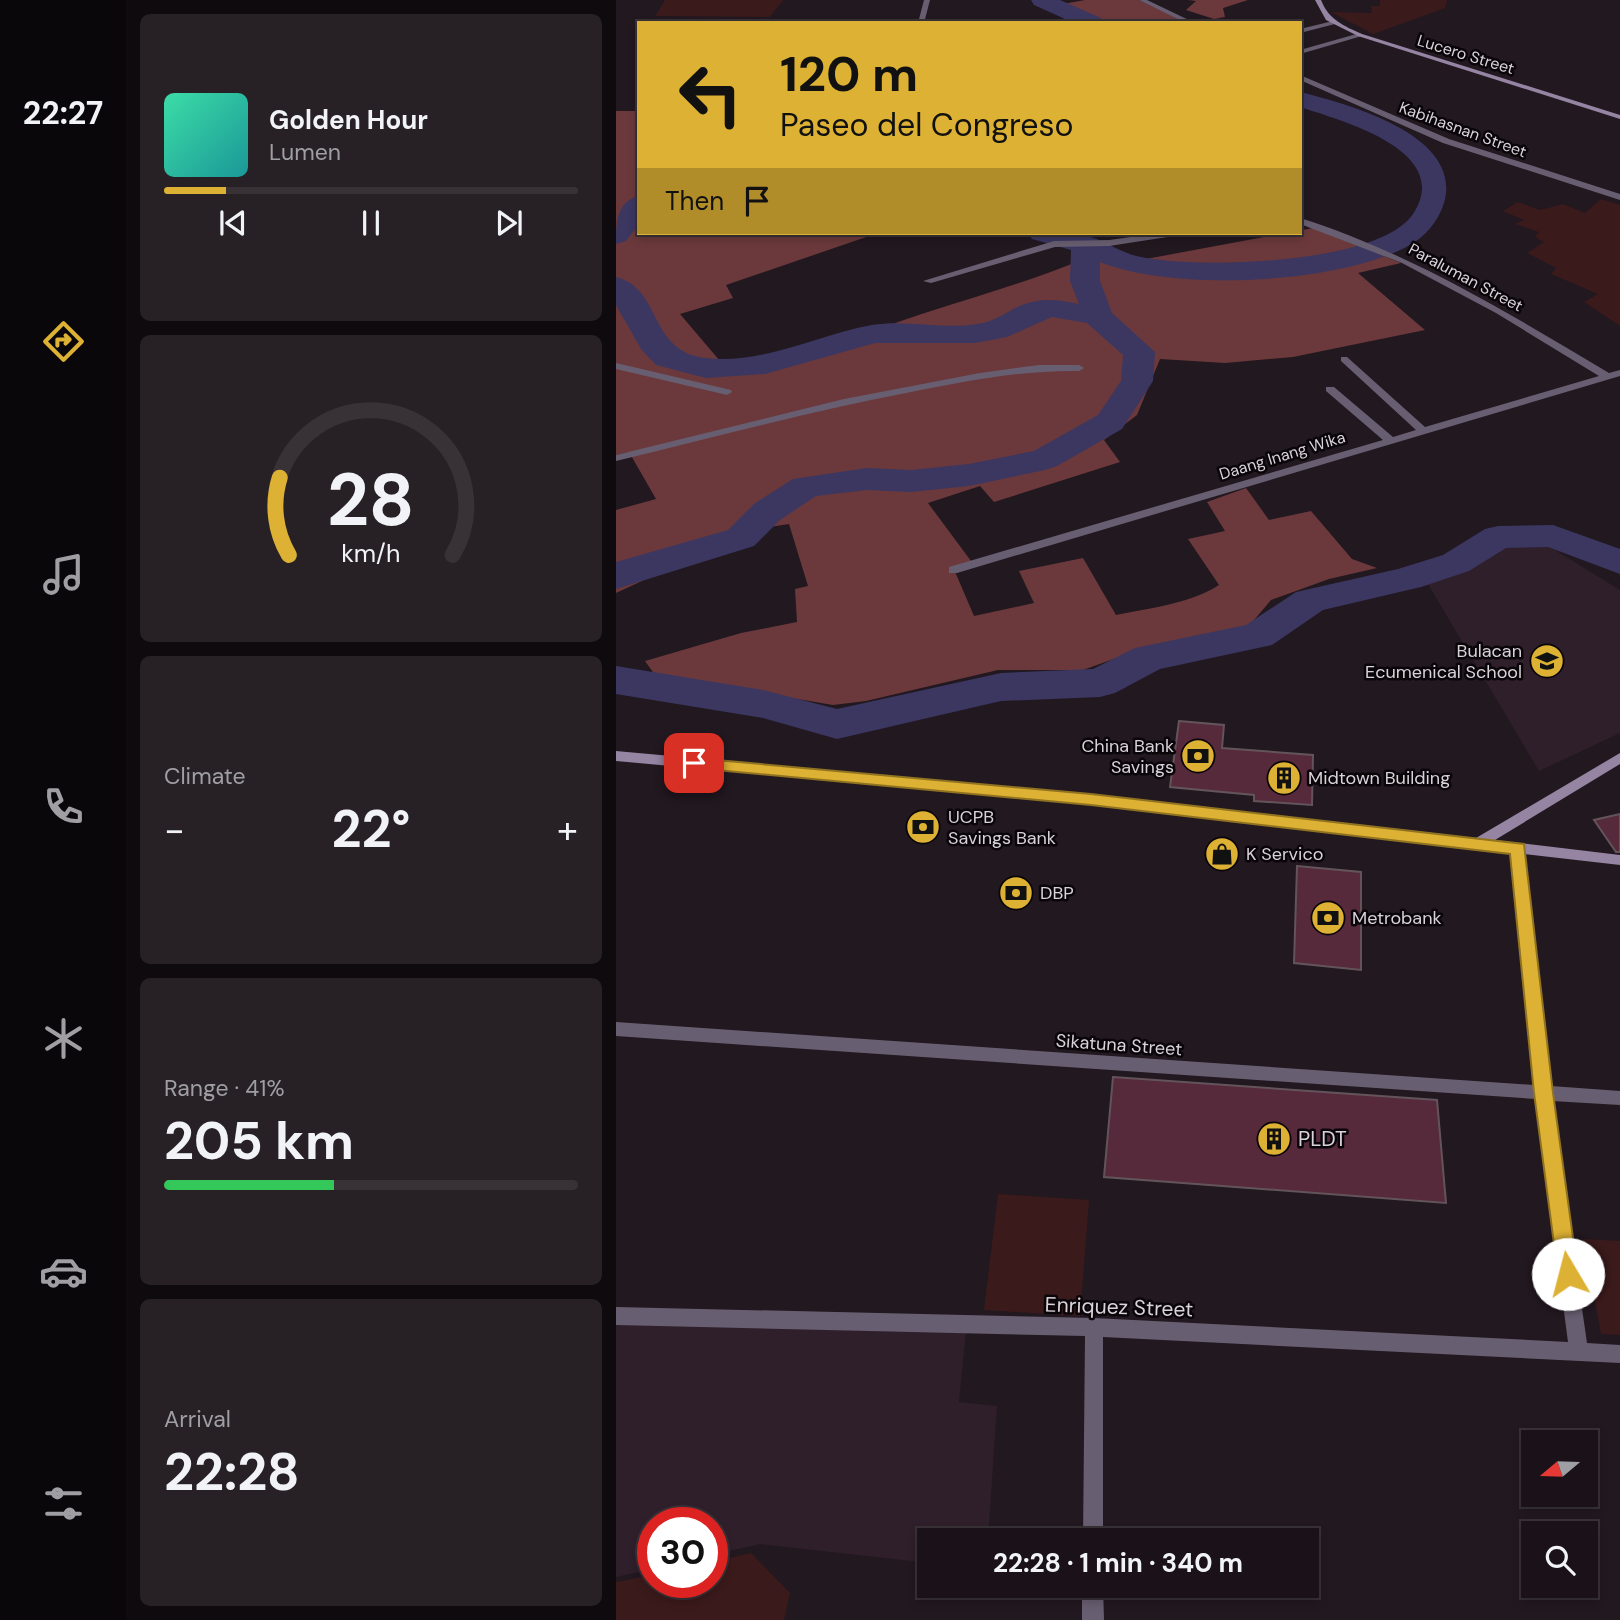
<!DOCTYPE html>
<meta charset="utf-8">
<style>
:root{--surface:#1a1218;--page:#272025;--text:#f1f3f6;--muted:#9f9ea2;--line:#383237;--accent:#ddb133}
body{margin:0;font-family:"DM Sans",sans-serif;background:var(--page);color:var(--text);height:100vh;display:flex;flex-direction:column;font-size:26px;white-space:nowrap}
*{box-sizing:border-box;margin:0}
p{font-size:23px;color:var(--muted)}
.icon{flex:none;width:38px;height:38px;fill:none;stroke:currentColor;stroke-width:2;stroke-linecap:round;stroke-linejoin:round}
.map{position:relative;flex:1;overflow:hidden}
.drawer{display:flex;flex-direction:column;gap:14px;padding:14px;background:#0e0a0d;width:490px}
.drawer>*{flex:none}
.banner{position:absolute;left:21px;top:21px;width:665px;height:214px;border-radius:0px;box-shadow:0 4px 10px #0003,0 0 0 2px var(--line);background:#ddb133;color:#111;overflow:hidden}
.needle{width:46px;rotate:251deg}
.fabs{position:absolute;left:905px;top:1430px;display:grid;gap:14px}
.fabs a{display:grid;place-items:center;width:77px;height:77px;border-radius:0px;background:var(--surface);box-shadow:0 4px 10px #0003,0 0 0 2px var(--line);font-size:35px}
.speed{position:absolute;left:21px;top:1507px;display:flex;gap:14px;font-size:35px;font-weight:700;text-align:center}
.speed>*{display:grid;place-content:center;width:91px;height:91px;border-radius:50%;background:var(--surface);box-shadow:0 4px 10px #0003,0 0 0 2px var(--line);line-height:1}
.speed .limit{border:10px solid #d22;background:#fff;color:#111}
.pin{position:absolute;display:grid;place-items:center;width:60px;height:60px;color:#fff;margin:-30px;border-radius:14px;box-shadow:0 4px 10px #0006}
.me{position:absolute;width:77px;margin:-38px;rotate:352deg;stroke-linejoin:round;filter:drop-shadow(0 0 5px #0008)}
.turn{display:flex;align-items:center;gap:24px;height:147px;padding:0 28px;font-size:32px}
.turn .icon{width:91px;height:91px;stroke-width:2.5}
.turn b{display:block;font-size:49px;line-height:60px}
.then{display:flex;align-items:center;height:66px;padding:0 28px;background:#0003;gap:14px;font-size:26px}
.big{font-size:52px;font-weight:700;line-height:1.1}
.drawer .widget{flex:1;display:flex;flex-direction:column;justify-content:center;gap:10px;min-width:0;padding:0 24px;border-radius:10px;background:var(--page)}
.drawer .dial{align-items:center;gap:0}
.dial svg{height:182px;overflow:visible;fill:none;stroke:var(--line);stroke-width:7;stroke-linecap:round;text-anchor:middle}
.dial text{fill:var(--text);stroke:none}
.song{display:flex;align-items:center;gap:21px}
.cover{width:84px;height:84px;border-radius:10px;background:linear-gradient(135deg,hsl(160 70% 55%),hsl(180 70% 35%))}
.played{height:7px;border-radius:4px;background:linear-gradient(90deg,var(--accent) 15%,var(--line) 15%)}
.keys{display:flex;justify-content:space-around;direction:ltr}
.heat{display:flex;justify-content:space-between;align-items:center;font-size:38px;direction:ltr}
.charge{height:10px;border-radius:5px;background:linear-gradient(90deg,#34c759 41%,var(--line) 0)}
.trip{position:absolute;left:301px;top:1528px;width:402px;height:70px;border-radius:0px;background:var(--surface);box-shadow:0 4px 10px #0003,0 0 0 2px var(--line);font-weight:700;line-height:70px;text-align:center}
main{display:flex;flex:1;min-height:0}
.tabs{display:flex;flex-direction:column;width:126px;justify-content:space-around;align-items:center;background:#0a070a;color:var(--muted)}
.tabs .icon{width:49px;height:49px}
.tabs .current{color:var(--accent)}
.tabs b{font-size:32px;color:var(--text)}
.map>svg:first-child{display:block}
.built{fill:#2e1f2b}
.green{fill:#3b1a1b}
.forest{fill:#6b393b}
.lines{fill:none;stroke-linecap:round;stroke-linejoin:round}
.river{fill:#3b3761;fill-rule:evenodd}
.building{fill:#56293b;stroke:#635459;stroke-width:2}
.street{fill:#685e71;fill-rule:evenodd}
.secondary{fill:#9584a2;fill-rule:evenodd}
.route{fill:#ddb133;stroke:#907321;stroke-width:2}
.labels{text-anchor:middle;stroke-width:5;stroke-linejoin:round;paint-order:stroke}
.far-street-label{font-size:16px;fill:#d9d2d8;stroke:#090508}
.poi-label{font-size:18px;fill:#d9d2d8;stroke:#090508;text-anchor:start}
.street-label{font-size:18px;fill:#d9d2d8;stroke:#090508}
.near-poi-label{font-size:21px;fill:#d9d2d8;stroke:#090508;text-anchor:start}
.near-street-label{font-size:21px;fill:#d9d2d8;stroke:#090508}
</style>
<main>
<nav class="tabs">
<b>22:27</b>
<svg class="icon current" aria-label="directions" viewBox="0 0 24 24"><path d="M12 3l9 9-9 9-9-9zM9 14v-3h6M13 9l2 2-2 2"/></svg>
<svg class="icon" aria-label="music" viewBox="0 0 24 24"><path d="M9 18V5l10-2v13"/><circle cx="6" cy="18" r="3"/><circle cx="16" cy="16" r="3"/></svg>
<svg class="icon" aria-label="phone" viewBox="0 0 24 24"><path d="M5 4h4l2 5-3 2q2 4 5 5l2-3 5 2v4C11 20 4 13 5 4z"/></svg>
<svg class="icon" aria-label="climate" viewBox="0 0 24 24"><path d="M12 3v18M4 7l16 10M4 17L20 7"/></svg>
<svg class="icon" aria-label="car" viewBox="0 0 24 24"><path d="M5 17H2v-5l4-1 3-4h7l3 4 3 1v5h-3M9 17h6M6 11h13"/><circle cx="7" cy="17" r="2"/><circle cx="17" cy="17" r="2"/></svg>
<svg class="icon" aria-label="filters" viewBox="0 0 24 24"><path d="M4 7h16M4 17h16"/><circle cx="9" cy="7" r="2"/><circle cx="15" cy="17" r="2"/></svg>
</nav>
<section class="drawer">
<div class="widget">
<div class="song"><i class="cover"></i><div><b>Golden Hour</b><p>Lumen</p></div></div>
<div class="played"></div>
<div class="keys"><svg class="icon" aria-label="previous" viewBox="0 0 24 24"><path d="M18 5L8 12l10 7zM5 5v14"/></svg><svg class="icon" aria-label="pause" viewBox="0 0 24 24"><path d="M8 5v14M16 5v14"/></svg><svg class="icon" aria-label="next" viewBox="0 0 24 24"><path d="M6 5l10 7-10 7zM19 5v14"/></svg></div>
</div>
<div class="widget dial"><svg viewBox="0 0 100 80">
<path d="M14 69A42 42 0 1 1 86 69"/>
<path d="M14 69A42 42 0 0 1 10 35" stroke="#ddb133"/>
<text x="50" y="56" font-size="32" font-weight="700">28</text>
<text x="50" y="72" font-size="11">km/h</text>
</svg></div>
<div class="widget"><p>Climate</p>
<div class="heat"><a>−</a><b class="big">22°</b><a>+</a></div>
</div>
<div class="widget"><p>Range · 41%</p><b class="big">205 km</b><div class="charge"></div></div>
<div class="widget"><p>Arrival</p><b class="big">22:28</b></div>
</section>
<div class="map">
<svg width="1004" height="1620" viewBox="0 0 1004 1620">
<rect width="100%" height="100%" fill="#221820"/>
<g class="built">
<path d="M918 542H926L1004 590V733L923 771 809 579 841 567 886 543Z"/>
<path d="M0 1321 350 1330 343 1402 381 1406 372 1540H313V1563L144 1544 96 1555V1522H37V1569L0 1577Z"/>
</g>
<g class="green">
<path d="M49 0H167L154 17 39 16Z"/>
<path d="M764 0H831L829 8 757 34 715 12 756 13 755 6H764Z"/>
<path d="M985 199 1004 205V326L968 302 982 294 935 274 940 268 911 253 928 242 919 237 923 232 899 224 908 220 887 211 902 202 924 210 947 204 969 213Z"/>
<path d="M382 1194 473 1200 464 1316 368 1310Z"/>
<path d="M968 1239 1004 1241V1335L985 1334Z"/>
<path d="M135 1553 174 1593 168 1620H0V1582L37 1575V1582H96V1562Z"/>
</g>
<g class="forest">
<path d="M469 0H523L572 23H452L436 6Z"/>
<path d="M572 0H632L607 8 609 17 598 19 570 10 580 1Z"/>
<path d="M0 111H23V233H262L110 285 117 298 64 314 104 361C175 363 248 333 315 311 372 293 427 277 482 253L503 264 697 228 785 263 742 273 809 330 677 357 609 363 544 359 521 415 488 440 504 462 378 502 364 486 312 503 355 561 337 567 358 616 418 603 403 571 467 558 500 615C534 608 573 604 603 585L572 539 609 531 591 502 630 488 653 520 695 511 736 559 761 568 713 579 655 600 633 626 528 648 467 670H382L250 701 217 705 39 675 29 661 125 633 181 622 179 589 192 586 173 524 108 534 111 554 56 567 0 593V510L40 499 13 452 0 455Z"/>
</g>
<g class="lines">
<g class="river">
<path d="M415 0H444L485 18 488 23H458L418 5Z"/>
<path d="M684 92C732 104 848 135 828 203 822 222 809 237 792 246 722 284 557 292 484 262V281L496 313 539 352 537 381 506 429 441 466 429 470 353 486 295 492 251 490 200 496 164 520 138 546 0 589V562L112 530 138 504 177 479 251 468 295 470 353 464 418 451 482 415 505 381 507 355 471 323 436 317 391 337 359 343H259L149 374 90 378 40 365 25 349 0 305V277C46 288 32 351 89 358 146 365 201 335 256 325 292 319 331 331 367 323 381 320 393 310 406 305 426 297 444 300 463 304L454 281 455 250 416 239 412 233C435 233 458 231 481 239 495 245 509 254 525 257 580 269 763 265 797 214 839 150 723 120 684 107Z"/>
<path d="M23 196V224L10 241 0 244C0 223 0 202 23 196Z"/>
<path d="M937 525 1004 549V574L932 547 890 548 853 571 805 587 707 610 656 645 544 669 499 693 484 697 385 701 221 739 147 718 0 694V666L147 690 221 709 385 673 477 669 519 648 630 625 680 592 782 569 827 555 869 529 882 526Z"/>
</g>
</g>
<g class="building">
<path d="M563 721 608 725 606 748 697 755 696 805 638 801V795L554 787Z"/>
<path d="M1004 814V852H1000L978 820Z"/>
<path d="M681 866 745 872V970L678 963Z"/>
<path d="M497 1077 821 1100 830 1203 488 1177Z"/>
</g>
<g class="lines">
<g class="street">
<path d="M308 0H314L308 23H302Z"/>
<path d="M523 0H531L579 23H570Z"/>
<path d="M717 21 719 24 684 33V29Z"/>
<path d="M744 33 746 36 684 54V50Z"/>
<path d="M684 75 833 139 1004 194V200L827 143 684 80Z"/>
<path d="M684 218C795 253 894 314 993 373L1004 370V376L341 573H333V567L767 440 710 391V387H718L777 437 800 430 725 361V357H731L809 427 983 376 880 313 786 263 684 224Z"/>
<path d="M543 233H562L558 236 493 246 439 247 315 283 307 281 438 241 493 240Z"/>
<path d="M0 363 115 390 116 392 111 395 0 369Z"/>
<path d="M423 365H463L468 368 463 371C406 370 351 381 295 392 196 411 98 437 0 461V455L228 399 364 373Z"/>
<path d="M902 844 907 845 909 849 935 1086 1004 1091V1105L936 1101 971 1343 1004 1345V1363L487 1337V1540H467L469 1336 0 1325V1307L478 1318 952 1342 920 1099 0 1036V1022L918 1085 895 849 897 845Z"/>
<path d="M466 1586H487L488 1620H466Z"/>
</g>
<g class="secondary">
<path d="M699 0H705C713 20 728 26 746 34L1004 115V119L742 36 710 20Z"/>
<path d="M0 751 475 794 860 838 1004 753V764L879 840 1004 855V865L475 804 0 761Z"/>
</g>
</g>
<path class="route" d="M78 758 475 794 908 844 937 1093 962 1274 959 1281 952 1284 945 1281 942 1274 918 1093 894 854 475 805 78 768 70 763Z"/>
<defs>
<g id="school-disc" transform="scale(1.75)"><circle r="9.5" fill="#ddb133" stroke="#090508"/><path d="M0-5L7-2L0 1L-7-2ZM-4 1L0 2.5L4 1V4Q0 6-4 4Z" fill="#111"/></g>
<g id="bank-disc" transform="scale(1.75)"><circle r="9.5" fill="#ddb133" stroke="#090508"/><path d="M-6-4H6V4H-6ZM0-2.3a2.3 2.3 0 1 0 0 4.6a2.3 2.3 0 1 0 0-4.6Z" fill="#111"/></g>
<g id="building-disc" transform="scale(1.75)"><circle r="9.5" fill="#ddb133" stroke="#090508"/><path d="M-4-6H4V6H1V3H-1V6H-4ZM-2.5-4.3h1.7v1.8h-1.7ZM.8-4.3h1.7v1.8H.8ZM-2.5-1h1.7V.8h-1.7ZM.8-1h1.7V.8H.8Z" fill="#111"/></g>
<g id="shop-disc" transform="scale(1.75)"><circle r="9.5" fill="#ddb133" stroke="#090508"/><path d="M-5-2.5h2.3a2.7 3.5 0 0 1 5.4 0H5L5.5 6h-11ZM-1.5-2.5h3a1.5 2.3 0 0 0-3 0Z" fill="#111"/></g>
</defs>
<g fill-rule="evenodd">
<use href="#school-disc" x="931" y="661"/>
<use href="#bank-disc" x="582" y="756"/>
<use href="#building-disc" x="668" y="778"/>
<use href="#bank-disc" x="307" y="827"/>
<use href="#shop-disc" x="606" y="854"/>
<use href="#bank-disc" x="400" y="893"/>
<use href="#bank-disc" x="712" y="918"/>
<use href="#building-disc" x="658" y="1139"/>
</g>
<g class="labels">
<g class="far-street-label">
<text transform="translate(850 54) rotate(17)" y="6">Lucero Street</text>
<text transform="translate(847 129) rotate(20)" y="6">Kabihasnan Street</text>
<text transform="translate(850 277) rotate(28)" y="6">Paraluman Street</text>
<text transform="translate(666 455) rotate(-17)" y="6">Daang Inang Wika</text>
</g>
<g class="poi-label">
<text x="906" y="657" text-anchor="end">Bulacan<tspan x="906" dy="21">Ecumenical School</tspan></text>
<text x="558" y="752" text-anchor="end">China Bank<tspan x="558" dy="21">Savings</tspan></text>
<text x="692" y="784">Midtown Building</text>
<text x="332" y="823">UCPB<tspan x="332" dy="21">Savings Bank</tspan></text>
<text x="630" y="860">K Servico</text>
<text x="424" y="899">DBP</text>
<text x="736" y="924">Metrobank</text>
</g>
<g class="street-label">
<text transform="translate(503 1045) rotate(4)" y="6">Sikatuna Street</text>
</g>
<g class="near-poi-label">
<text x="682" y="1146">PLDT</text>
</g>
<g class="near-street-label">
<text transform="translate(503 1307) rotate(2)" y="7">Enriquez Street</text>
</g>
</g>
</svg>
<div class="fabs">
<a><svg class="needle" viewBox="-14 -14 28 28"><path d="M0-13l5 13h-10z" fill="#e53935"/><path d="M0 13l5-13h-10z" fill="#9f9ea2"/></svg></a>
<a><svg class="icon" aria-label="search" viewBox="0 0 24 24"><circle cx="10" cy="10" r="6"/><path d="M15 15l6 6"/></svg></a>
</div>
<div class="speed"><div class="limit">30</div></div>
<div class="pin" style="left:78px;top:763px;background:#d93025"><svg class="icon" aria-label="arrive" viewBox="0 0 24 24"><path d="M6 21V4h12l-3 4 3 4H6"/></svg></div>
<svg class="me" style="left:952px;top:1274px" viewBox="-20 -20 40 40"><circle r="19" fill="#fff"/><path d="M0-13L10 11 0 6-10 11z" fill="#ddb133"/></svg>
<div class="trip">22:28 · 1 min · 340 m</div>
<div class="banner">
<div class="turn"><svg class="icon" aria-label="left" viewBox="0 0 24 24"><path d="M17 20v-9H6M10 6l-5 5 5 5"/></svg><div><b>120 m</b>Paseo del Congreso</div></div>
<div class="then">Then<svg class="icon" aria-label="arrive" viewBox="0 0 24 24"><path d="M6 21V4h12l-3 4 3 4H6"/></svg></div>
</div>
</div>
</main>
